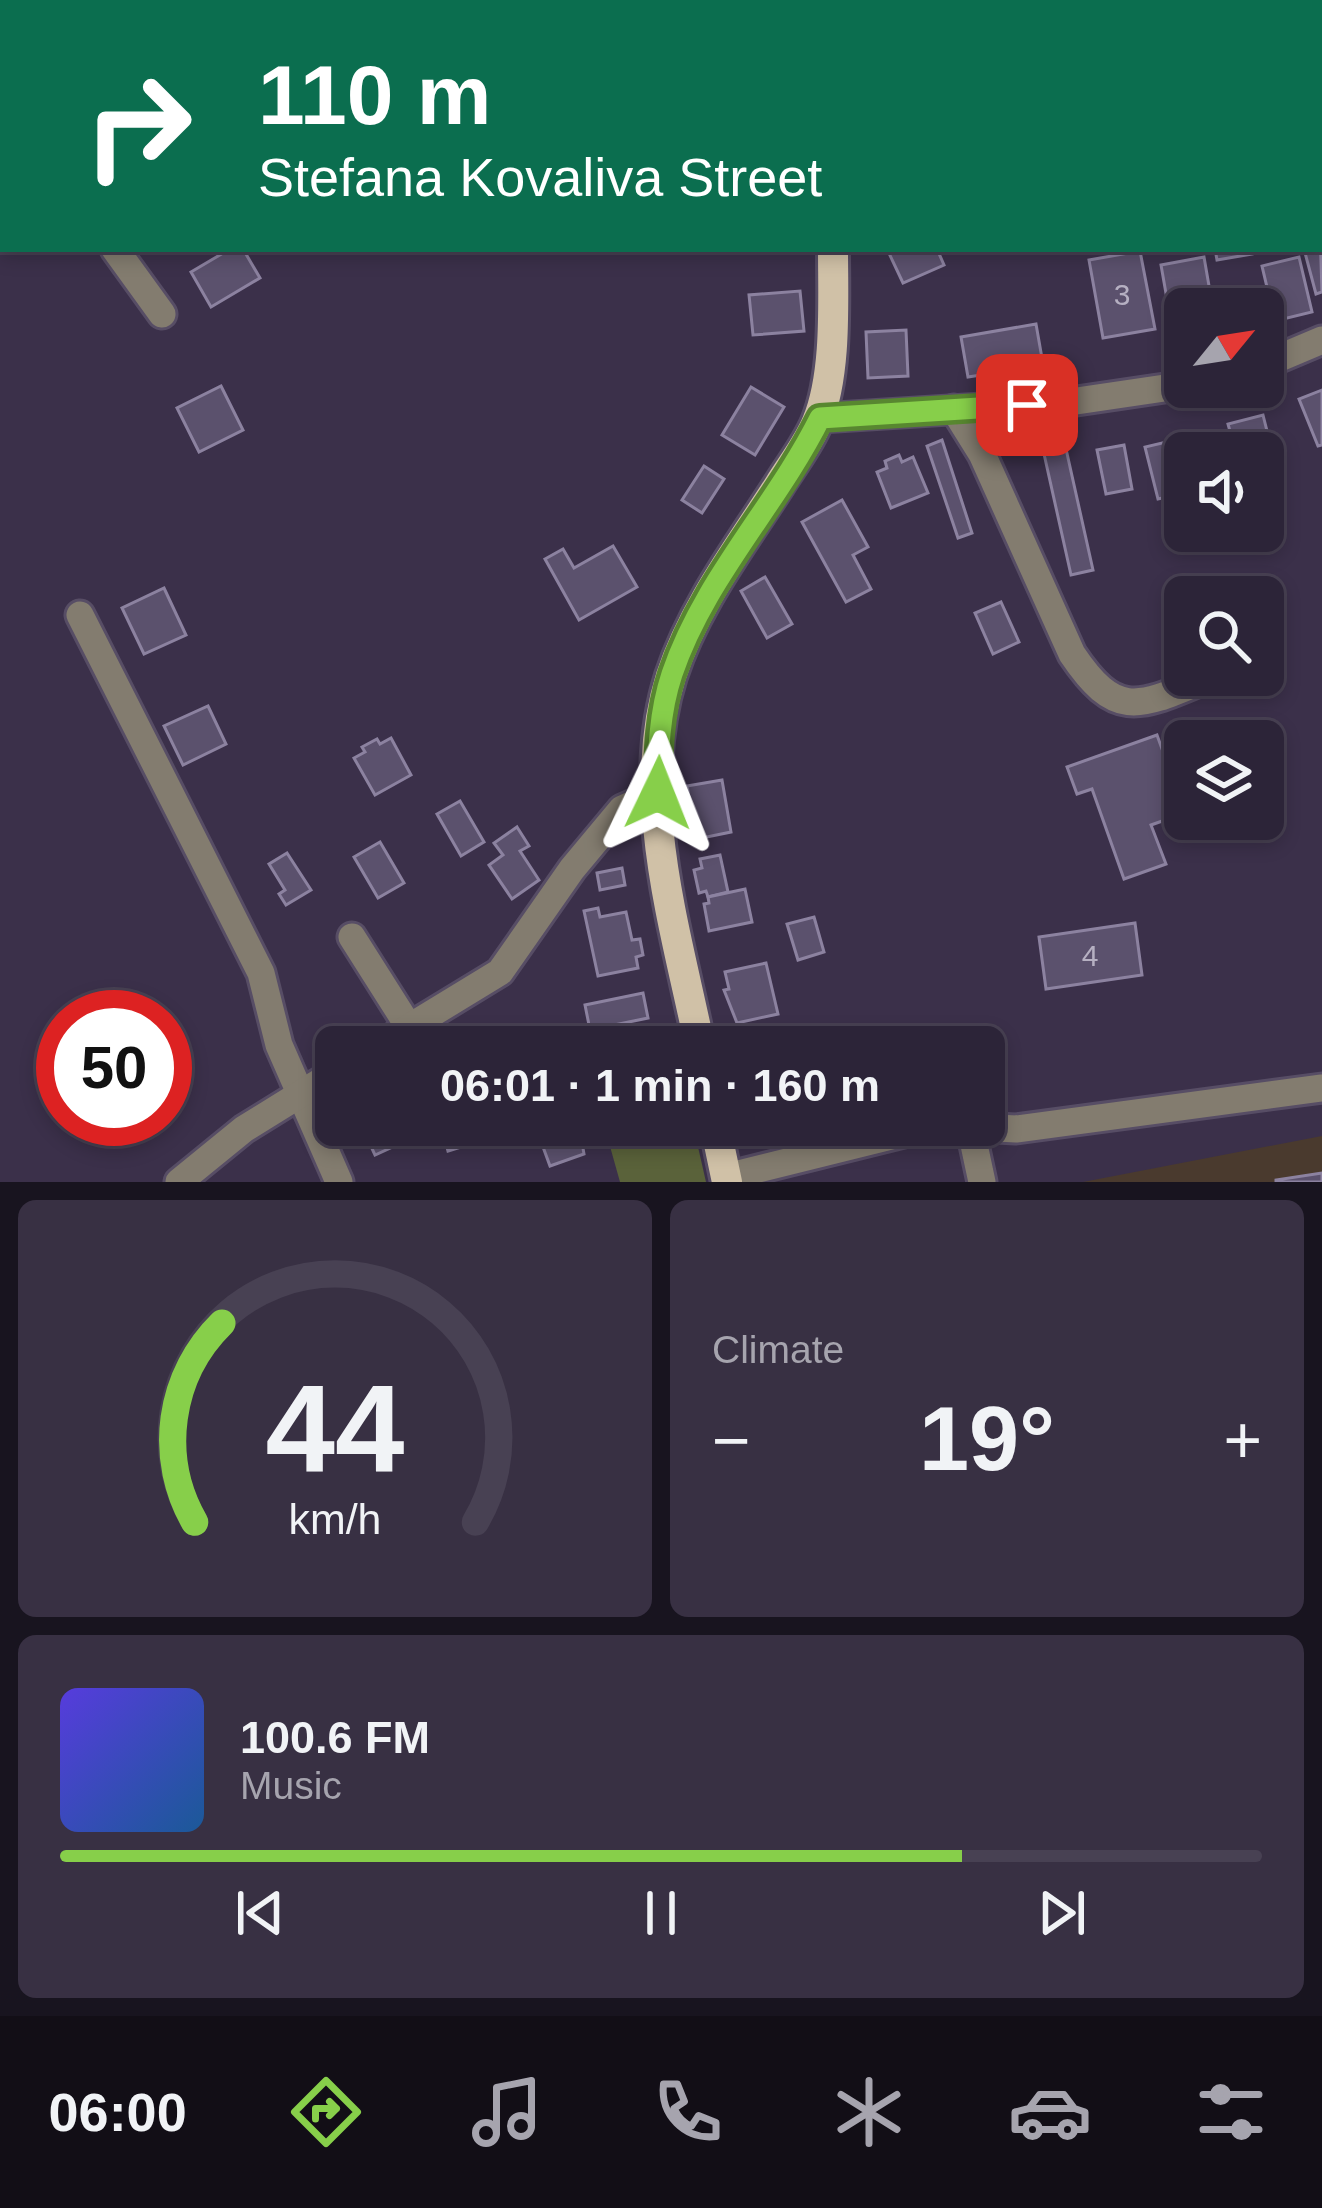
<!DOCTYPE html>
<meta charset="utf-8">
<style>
:root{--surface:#2c2438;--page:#383043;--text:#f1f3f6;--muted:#a6a4ae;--line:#484153;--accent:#87cf4a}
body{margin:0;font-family:Arial,sans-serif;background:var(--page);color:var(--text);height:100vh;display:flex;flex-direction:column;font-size:45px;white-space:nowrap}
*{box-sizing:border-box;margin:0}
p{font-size:39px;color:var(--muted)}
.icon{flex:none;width:66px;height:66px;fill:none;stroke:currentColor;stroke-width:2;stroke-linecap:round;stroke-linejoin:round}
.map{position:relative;height:1182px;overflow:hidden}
.panel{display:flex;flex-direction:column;gap:18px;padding:18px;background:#18141f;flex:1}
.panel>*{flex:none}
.top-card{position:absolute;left:0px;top:0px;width:1323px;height:252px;box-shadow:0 6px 18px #0003,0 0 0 3px var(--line);background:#0b6e4f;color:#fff;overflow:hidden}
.needle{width:78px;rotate:60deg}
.fabs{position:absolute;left:1164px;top:288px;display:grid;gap:24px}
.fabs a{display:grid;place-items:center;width:120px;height:120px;border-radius:18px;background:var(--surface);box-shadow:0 6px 18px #0003,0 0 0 3px var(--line);font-size:60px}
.speed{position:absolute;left:36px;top:990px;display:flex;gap:24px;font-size:60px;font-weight:700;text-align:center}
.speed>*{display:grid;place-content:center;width:156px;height:156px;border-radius:50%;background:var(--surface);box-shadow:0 6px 18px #0003,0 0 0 3px var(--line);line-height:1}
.speed .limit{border:18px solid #d22;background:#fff;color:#111}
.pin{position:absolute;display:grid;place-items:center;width:102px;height:102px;color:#fff;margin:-51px;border-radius:24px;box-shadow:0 6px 18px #0006}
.me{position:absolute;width:132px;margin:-66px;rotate:2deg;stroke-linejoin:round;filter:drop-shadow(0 0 9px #0008)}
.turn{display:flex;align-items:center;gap:42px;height:252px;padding:0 60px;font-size:54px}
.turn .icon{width:156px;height:156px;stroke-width:2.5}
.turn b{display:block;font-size:84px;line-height:102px}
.big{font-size:90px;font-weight:800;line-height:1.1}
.panel .card{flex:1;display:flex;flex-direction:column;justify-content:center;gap:18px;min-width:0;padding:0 42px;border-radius:18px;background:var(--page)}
.panel .dial{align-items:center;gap:0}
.dial svg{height:312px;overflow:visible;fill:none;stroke:var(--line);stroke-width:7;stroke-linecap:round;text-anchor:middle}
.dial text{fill:var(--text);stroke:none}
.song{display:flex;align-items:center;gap:36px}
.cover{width:144px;height:144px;border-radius:18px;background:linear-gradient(135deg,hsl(250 70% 55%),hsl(210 70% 35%))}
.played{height:12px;border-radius:6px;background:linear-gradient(90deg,var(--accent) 75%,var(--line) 75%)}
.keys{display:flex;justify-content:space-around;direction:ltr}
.heat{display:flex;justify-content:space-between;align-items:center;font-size:66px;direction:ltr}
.panel .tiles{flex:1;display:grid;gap:18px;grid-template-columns:1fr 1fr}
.card:last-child{grid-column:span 2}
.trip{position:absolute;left:315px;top:1026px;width:690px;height:120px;border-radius:18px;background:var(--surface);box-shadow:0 6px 18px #0003,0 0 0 3px var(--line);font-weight:800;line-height:120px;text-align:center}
.tab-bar{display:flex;height:192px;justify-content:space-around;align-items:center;background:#120e16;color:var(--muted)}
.tab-bar .icon{width:84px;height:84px}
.tab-bar .current{color:var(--accent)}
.tab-bar b{font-size:54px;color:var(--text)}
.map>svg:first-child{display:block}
.industrial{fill:#4a3a2e}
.green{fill:#5a623a}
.building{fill:#5b516d;stroke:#8c82a0;stroke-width:3}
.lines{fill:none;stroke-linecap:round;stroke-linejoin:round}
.minor-casing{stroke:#574d65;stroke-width:33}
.major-casing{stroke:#574d65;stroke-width:36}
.minor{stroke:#837c6f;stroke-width:27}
.major{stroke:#d0c1a7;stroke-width:30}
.route-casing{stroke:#588730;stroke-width:30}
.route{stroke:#87cf4a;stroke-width:21}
.labels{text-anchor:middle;stroke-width:12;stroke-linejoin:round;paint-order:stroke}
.number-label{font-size:30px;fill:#b6b0c2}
</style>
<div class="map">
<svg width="1322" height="1182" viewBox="0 0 1322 1182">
<rect width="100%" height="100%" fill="#3b304a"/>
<path class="industrial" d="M1322 1136V1182H1083Z"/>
<path class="green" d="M604 1125H693L706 1182H620Z"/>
<g class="building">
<path d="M1320 232 1322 292 1316 294 1304 249H1320Z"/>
<path d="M230 249H243L260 278 211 307 191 272Z"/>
<path d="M887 249H937L944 265 903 283Z"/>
<path d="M1215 249H1251L1252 254 1217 260Z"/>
<path d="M1140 251 1155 329 1103 338 1089 260Z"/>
<path d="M1204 257 1213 309H1185V319L1171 322 1161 265Z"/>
<path d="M1299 257 1312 312 1275 321 1262 266Z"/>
<path d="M800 291 804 331 753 335 749 295Z"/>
<path d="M1036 324 1043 364 1012 369 1013 379 995 382 994 373 968 377 961 337Z"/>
<path d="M906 330 908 376 868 378 866 332Z"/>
<path d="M221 386 243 430 199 452 177 408Z"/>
<path d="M751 387 784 407 755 455 722 435Z"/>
<path d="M1322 390V445L1318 446 1299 399Z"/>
<path d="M1263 415 1275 463 1263 466V453H1236L1228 424Z"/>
<path d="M1013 422 1015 436 992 440 990 426Z"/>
<path d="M1062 431 1093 570 1071 575 1040 436Z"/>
<path d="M1179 439 1185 462V493L1158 499 1145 447Z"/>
<path d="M942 440 972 533 958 538 927 446Z"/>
<path d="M1124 445 1132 489 1106 494 1097 450Z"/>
<path d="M899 455 902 462 913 457 928 493 891 508 877 472 887 468 885 461Z"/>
<path d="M704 466 724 479 702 513 682 500Z"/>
<path d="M842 500 868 547 853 555 871 589 846 602 802 522Z"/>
<path d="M613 546 637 587 579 620 545 559 563 549 574 568Z"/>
<path d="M765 577 792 624 767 638 741 591Z"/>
<path d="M164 588 186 635 144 654 122 608Z"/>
<path d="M1001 602 1019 642 993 654 975 613Z"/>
<path d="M208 706 226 744 183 765 164 726Z"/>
<path d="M1157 735 1185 813 1151 825 1166 864 1124 879 1092 789 1077 794 1067 767Z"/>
<path d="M391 738 411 775 375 795 354 758 365 752 362 747 377 739 380 744Z"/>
<path d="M722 780 731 832 697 839 687 786Z"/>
<path d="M460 801 484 842 461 856 437 814Z"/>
<path d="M517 827 529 846 520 851 539 880 512 899 489 865 503 855 494 843Z"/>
<path d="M380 842 404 883 378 898 354 857Z"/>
<path d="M287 853 311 890 286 905 279 894 285 890 269 864Z"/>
<path d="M720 855 728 892 708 897 706 891 699 893 694 870 702 868 700 859Z"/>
<path d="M622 868 625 885 600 890 597 873Z"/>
<path d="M745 889 752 922 709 931 704 904 709 903 708 897Z"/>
<path d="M598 908 600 917 626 912 632 940 640 939 643 955 636 957 638 968 598 976 584 911Z"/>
<path d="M814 917 824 952 798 960 787 924Z"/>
<path d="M1135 923 1142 975 1046 989 1039 937Z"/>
<path d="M766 963 778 1014 737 1023 724 990 729 989 725 972Z"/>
<path d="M643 993 648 1018 590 1030 585 1005Z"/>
<path d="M443 1026 455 1047H416L413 1043Z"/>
<path d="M361 1125H404L410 1139 375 1155Z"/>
<path d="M441 1125H469L474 1143 448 1151Z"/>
<path d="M535 1125H579L584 1154 550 1166Z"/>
<path d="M1322 1173V1182H1276V1180Z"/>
</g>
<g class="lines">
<g class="minor-casing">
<g id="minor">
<path d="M1320 0 1322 5"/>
<path d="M1254 3V0"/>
<path d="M0 182 3 183"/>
<path d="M115 249 162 314"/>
<path d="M1263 365 1322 340"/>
<path d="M954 409 982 454 1072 654C1115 718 1137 708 1201 681"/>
<path d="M820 418 1063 403 1185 385"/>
<path d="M80 615 261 973 279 1045 339 1182"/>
<path d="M352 937 409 1027"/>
<path d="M377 1047 500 972 572 869 622 809 658 793"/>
<path d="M940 1125 1016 1129 1322 1088"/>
<path d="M970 1126 982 1182"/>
<path d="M726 1177 936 1125"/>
<path d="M179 1182 244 1129 336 1072"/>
</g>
</g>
<g class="major-casing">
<g id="major">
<path d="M825 0V3"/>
<path d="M700 1047C676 929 633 795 671 676 694 606 740 546 779 485 792 464 808 444 817 422 837 374 833 301 833 249"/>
<path d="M715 1125 727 1182"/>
</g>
</g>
<use href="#minor" class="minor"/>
<use href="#major" class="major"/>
</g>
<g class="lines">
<g class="route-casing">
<path id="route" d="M658 793C658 752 659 713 672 674 704 579 776 506 820 418L1027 405"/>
</g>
<use href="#route" class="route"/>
</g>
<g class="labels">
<g class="number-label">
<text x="1122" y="305">3</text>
<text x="1090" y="966">4</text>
</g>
</g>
</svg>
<div class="fabs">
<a><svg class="needle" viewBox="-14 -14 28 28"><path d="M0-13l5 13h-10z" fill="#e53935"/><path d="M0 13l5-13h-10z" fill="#a6a4ae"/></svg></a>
<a><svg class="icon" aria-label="sound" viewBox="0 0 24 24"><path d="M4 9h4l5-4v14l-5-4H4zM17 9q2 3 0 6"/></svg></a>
<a><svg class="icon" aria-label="search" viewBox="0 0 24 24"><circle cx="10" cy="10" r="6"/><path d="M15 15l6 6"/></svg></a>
<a><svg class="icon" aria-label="layers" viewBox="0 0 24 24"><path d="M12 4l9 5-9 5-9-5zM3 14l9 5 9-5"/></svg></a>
</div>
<div class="speed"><div class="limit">50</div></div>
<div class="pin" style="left:1027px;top:405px;background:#d93025"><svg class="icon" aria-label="arrive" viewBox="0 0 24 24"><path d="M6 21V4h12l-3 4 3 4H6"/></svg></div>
<svg class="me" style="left:658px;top:793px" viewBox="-20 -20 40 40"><path d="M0-17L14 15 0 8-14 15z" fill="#87cf4a" stroke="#fff" stroke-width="4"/></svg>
<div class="trip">06:01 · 1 min · 160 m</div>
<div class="top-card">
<div class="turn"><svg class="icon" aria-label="right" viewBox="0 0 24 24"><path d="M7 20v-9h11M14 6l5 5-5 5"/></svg><div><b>110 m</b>Stefana Kovaliva Street</div></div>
</div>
</div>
<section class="panel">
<div class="tiles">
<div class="card dial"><svg viewBox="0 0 100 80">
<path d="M14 69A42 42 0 1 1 86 69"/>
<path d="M14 69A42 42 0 0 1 21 18" stroke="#87cf4a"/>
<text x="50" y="56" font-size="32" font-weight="700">44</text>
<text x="50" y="72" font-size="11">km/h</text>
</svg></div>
<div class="card"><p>Climate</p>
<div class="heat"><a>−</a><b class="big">19°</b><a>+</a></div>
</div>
<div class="card">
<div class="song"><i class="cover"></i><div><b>100.6 FM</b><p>Music</p></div></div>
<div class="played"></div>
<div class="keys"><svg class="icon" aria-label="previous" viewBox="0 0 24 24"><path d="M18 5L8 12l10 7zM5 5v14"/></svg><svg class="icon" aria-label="pause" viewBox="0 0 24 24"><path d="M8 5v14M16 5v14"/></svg><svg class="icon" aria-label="next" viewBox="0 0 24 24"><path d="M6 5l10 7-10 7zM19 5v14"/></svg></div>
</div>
</div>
</section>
<nav class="tab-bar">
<b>06:00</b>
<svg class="icon current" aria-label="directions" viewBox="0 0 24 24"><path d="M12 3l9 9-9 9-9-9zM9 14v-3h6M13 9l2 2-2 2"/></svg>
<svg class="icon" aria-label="music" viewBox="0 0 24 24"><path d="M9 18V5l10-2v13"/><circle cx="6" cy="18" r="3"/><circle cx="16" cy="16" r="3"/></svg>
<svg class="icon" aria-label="phone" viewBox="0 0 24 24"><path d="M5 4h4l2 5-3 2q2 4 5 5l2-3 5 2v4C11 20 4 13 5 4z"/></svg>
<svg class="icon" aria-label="climate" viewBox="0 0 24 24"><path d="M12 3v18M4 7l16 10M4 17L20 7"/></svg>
<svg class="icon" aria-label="car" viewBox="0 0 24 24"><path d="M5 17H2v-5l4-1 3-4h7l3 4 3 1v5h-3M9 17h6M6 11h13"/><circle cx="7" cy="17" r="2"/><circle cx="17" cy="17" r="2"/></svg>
<svg class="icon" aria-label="filters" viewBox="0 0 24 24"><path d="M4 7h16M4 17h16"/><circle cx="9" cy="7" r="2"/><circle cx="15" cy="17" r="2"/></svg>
</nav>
